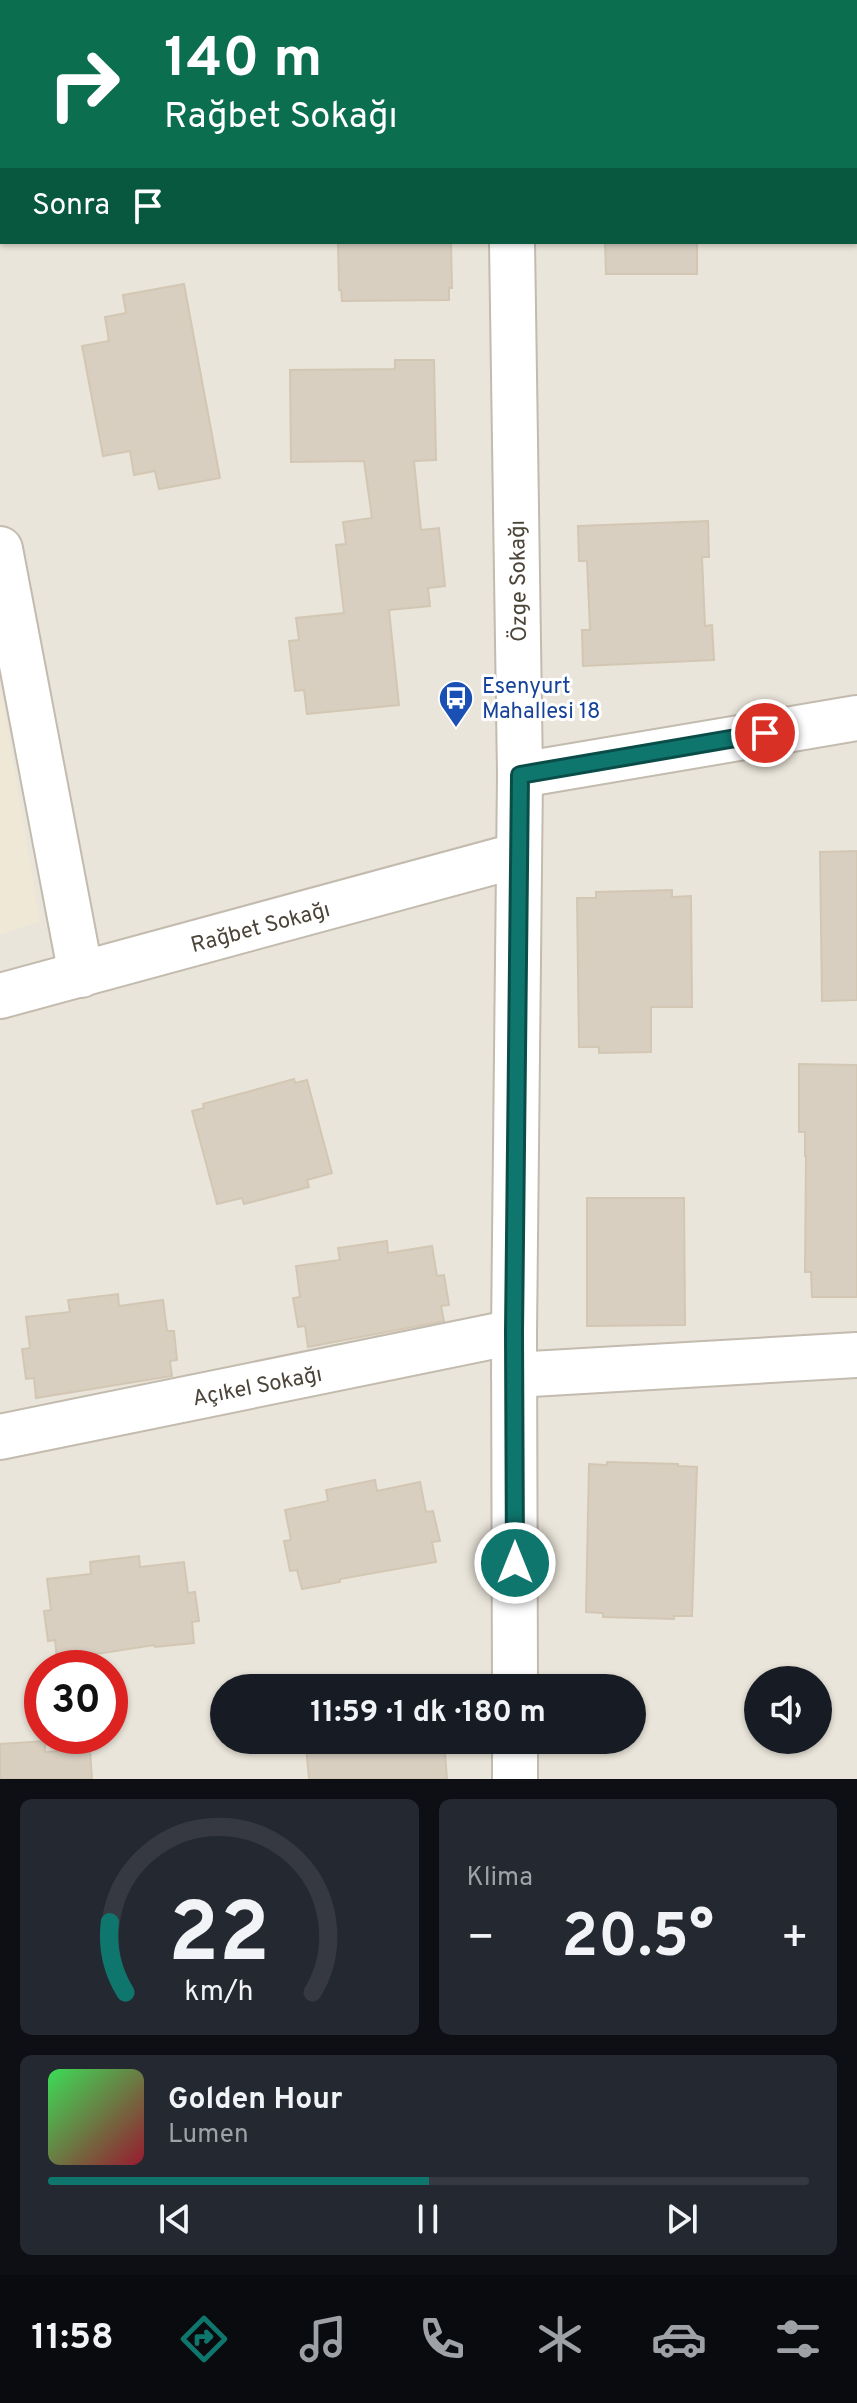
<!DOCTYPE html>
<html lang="tr">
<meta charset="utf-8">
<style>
:root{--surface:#171b24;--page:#242831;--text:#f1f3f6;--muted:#9ea1a6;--line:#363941;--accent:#0f766e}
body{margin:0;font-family:Overpass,sans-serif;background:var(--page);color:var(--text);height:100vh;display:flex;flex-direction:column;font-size:30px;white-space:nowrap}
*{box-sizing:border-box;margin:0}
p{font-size:26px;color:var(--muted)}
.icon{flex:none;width:44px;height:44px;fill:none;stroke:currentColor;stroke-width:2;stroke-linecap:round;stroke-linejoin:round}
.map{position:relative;height:1779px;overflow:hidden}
.sheet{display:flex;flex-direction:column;gap:20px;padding:20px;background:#0d0f14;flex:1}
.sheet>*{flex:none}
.banner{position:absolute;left:0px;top:0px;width:858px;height:244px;box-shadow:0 2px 6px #0004;background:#0b6e4f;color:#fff;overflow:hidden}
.buttons{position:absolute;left:744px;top:1666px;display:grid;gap:16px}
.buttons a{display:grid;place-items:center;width:88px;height:88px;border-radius:50%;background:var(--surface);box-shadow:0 2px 6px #0004;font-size:40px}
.speed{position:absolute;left:24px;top:1650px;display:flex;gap:16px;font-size:40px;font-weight:700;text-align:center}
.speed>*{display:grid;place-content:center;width:104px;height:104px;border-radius:50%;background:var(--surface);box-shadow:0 2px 6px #0004;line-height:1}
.speed .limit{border:12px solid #d22;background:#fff;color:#111}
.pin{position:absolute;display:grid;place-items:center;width:68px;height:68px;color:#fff;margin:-34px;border:4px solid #fff;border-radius:50%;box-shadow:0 2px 8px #0007}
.me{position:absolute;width:88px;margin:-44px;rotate:0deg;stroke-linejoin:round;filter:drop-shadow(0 0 6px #0008)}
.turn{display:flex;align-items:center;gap:28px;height:168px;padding:0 32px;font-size:36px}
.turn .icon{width:104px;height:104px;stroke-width:2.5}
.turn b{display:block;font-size:56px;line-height:68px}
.then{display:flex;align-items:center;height:76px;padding:0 32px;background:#0003;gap:16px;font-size:30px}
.big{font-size:60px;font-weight:700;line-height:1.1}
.sheet .card{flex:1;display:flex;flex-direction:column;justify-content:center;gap:12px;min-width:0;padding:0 28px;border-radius:12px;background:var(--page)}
.sheet .dial{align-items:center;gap:0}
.dial svg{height:208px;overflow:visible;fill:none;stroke:var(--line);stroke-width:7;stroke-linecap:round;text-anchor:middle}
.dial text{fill:var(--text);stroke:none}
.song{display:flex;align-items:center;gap:24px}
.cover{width:96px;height:96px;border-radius:12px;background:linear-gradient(135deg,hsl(130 70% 55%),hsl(350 70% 35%))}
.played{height:8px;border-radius:4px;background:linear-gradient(90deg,var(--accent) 50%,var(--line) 50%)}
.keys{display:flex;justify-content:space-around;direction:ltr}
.heat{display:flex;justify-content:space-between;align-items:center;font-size:44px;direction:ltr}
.sheet .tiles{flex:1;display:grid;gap:20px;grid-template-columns:1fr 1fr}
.card:last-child{grid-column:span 2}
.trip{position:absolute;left:210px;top:1674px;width:436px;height:80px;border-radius:40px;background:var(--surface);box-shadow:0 2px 6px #0004;font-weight:700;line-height:80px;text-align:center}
.menu{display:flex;height:128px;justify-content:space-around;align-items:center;background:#090b0e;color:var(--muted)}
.menu .icon{width:56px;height:56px}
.menu .current{color:var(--accent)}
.menu b{font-size:36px;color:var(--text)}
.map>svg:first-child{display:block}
.residential{fill:#eae5da;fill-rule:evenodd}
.education{fill:#efe8d6}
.green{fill:#d2eab5}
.building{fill:#d8cfc1;stroke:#d3c7b4;stroke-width:2}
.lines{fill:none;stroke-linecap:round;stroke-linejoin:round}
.minor-casing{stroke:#c2bbae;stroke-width:48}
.minor{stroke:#fff;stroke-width:44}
.route-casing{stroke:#0a4d48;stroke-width:20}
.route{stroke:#0f766e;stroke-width:14}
.labels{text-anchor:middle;stroke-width:6;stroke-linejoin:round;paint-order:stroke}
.street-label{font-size:22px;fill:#4b4439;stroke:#fff}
.transit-label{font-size:22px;fill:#164399;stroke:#fff;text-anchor:start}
</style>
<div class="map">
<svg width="857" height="1779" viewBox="0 0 857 1779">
<rect width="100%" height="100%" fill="#f6f3ec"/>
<path class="residential" d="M0 0H857V1779H0ZM2 2H856V242H2ZM42 1668H110V1736H42ZM758 1680H818V1740H758ZM224 1688H632V1740H224Z"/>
<path class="education" d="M0 684 40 921 0 935Z"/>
<path class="green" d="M0 0H446L445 2H2V162L0 161Z"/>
<g class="building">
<path d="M338 242H451L452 288H449V300L342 301 341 290H339Z"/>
<path d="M605 242H697V274H606Z"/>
<path d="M184 284 220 478 159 489 155 471 134 475 130 451 103 456 82 346 109 341 105 317 126 313 123 295Z"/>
<path d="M395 360H434L436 460 414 461 421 530 439 528 445 586 428 588 430 606 389 610 399 705 307 714 304 690 295 691 289 641 299 640 296 618 344 613 336 545 346 544 343 522 372 518 364 461 291 462 290 370 395 369Z"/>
<path d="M708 521 709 557H702L705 626 712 625 714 660 583 666 582 630H590L587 561H579L578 526Z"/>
<path d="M857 851V1000L822 1001 820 852Z"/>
<path d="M672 890V897L691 896 692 1007H651V1052L599 1053V1047H579L577 898H596V892Z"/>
<path d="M799 1064 857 1065V1297H812L811 1272H805L806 1156H805V1132H799Z"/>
<path d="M294 1079 295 1083 307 1080 332 1173 307 1180 309 1187 244 1204 242 1198 217 1204 192 1111 204 1108 203 1104Z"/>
<path d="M587 1198H684L685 1325 587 1326Z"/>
<path d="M387 1241 388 1253 432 1246 437 1276 444 1275 449 1305 441 1306 444 1321 308 1347 305 1326 298 1327 293 1298 300 1297 296 1266 340 1260 338 1248Z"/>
<path d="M118 1294 119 1306 163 1300 167 1331H174L177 1360 170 1361 172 1376 36 1398 34 1378 26 1379 22 1349 30 1348 26 1317 70 1312 68 1300Z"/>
<path d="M607 1462 678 1464V1466L697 1467 692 1616H674V1619L639 1618 603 1617V1613L586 1612 589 1464 607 1465Z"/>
<path d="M375 1480 377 1491 420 1482 426 1512 433 1511 440 1541 432 1542 436 1562 340 1579V1582L302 1589 297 1570 290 1571 284 1541 291 1540 285 1510 328 1501 326 1490Z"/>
<path d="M139 1556 140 1567 184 1562 188 1593 195 1592 199 1621 192 1622 194 1643 155 1647 154 1645 57 1660 55 1640 48 1641 44 1611 51 1610 47 1579 91 1574 90 1562Z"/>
<path d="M350 1740H444L447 1779H309L306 1746 350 1743Z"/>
<path d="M45 1741V1752L90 1749 92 1779H0V1744Z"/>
</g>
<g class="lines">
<g class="minor-casing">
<g id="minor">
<path d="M508 0V2"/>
<path d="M0 195 2 194"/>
<path d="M512 242 520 775 514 1332 515 1688"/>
<path d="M0 549 81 975"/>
<path d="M520 775 857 718"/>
<path d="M0 996 519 855"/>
<path d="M514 1375 857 1355"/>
<path d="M0 1437 514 1332"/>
<path d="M515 1740V1779"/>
</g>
</g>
<use href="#minor" class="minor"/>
</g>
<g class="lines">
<g class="route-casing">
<path id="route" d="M515 1563 514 1332 520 775 765 733"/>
</g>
<use href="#route" class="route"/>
</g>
<defs>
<g id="bus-pin" transform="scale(1.8)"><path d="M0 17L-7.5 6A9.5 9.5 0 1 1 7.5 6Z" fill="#1a4fb4" stroke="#fff"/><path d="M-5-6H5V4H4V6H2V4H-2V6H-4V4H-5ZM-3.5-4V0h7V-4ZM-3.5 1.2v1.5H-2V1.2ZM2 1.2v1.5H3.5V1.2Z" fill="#fff"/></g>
</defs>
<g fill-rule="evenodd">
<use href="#bus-pin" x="456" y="698"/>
</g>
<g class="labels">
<g class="street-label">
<text transform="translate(517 581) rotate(-91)" y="8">Özge Sokağı</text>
<text transform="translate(260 926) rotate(-15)" y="8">Rağbet Sokağı</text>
<text transform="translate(257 1385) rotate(-11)" y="8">Açıkel Sokağı</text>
</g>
<g class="transit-label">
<text x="482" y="693">Esenyurt<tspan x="482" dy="25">Mahallesi 18</tspan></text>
</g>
</g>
</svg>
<div class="buttons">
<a><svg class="icon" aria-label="sound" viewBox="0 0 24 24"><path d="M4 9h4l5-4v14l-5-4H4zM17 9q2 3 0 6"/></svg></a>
</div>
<div class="speed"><div class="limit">30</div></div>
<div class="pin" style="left:765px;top:733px;background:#d93025"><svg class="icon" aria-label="arrive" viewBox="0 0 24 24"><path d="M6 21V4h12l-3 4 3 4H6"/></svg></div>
<svg class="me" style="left:515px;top:1563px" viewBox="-20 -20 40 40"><circle r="17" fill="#0f766e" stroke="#fff" stroke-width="3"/><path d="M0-11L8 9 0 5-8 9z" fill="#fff"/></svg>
<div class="trip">11:59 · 1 dk · 180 m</div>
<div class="banner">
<div class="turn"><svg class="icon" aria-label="right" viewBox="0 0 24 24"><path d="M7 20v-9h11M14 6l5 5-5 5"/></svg><div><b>140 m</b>Rağbet Sokağı</div></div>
<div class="then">Sonra<svg class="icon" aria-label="arrive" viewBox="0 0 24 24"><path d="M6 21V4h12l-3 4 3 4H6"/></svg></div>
</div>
</div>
<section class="sheet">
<div class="tiles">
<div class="card dial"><svg viewBox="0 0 100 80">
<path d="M14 69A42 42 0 1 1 86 69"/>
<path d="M14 69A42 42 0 0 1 8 42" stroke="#0f766e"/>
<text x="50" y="56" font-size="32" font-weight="700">22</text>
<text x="50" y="72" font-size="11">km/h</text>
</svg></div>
<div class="card"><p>Klima</p>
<div class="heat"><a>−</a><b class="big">20.5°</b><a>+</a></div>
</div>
<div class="card">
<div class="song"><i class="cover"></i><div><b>Golden Hour</b><p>Lumen</p></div></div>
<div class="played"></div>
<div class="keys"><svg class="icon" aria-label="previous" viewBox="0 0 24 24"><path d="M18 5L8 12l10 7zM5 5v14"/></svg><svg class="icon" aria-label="pause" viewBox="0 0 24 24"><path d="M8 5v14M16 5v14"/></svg><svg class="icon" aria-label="next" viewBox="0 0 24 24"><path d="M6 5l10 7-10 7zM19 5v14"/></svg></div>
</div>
</div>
</section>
<nav class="menu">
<b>11:58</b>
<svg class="icon current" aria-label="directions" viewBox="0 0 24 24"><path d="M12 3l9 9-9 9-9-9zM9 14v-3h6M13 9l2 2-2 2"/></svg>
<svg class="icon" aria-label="music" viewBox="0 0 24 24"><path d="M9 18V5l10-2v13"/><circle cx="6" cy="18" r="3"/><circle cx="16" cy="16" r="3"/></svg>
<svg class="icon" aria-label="phone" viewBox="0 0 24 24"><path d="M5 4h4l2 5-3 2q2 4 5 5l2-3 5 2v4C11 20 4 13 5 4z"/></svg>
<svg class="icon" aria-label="climate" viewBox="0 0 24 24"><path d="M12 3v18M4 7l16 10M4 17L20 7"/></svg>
<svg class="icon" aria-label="car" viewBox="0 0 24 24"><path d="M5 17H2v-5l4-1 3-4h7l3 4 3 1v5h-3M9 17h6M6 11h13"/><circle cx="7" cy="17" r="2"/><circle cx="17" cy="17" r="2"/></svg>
<svg class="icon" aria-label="filters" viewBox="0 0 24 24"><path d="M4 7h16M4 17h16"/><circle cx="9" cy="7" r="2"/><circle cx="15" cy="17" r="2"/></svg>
</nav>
